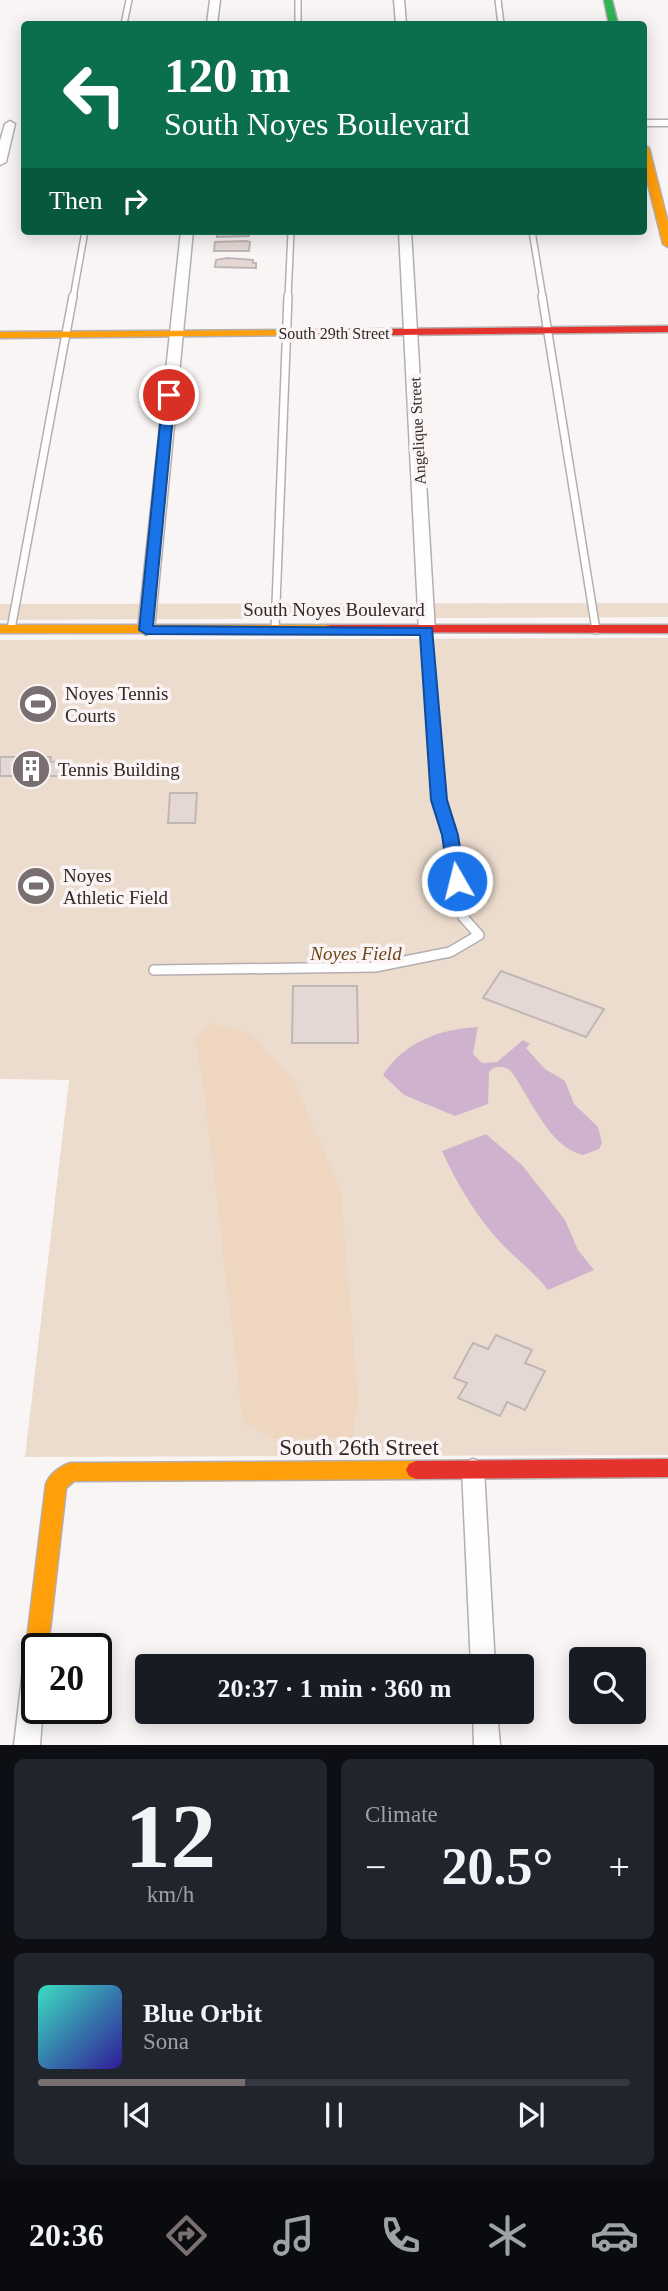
<!DOCTYPE html>
<meta charset="utf-8">
<style>
:root{--surface:#171b24;--page:#20242c;--text:#f1f3f6;--muted:#9ea1a6;--line:#363941;--accent:#796f70}
body{margin:0;font-family:"Times New Roman",serif;background:var(--page);color:var(--text);height:100vh;display:flex;flex-direction:column;font-size:26px;white-space:nowrap}
*{box-sizing:border-box;margin:0}
p{font-size:23px;color:var(--muted)}
.icon{flex:none;width:38px;height:38px;fill:none;stroke:currentColor;stroke-width:2;stroke-linecap:round;stroke-linejoin:round}
.map{position:relative;height:1745px;overflow:hidden}
.sheet{display:flex;flex-direction:column;gap:14px;padding:14px;background:#0d0f14;flex:1}
.sheet>*{flex:none}
.hud{position:absolute;left:21px;top:21px;width:626px;height:214px;border-radius:7px;box-shadow:0 4px 18px #0003;background:#0b6e4f;color:#fff;overflow:hidden}
.tools{position:absolute;left:569px;top:1647px;display:grid;gap:14px}
.tools a{display:grid;place-items:center;width:77px;height:77px;border-radius:7px;background:var(--surface);box-shadow:0 4px 18px #0003;font-size:35px}
.speed{position:absolute;left:21px;top:1633px;display:flex;gap:14px;font-size:35px;font-weight:700;text-align:center}
.speed>*{display:grid;place-content:center;width:91px;height:91px;border-radius:50%;background:var(--surface);box-shadow:0 4px 18px #0003;line-height:1}
.speed .limit{border:4px solid #111;border-radius:10px;background:#fff;color:#111}
.pin{position:absolute;display:grid;place-items:center;width:60px;height:60px;color:#fff;margin:-30px;border:4px solid #fff;border-radius:50%;box-shadow:0 2px 7px #0007}
.me{position:absolute;width:77px;margin:-38px;rotate:352deg;stroke-linejoin:round;filter:drop-shadow(0 0 5px #0008)}
.turn{display:flex;align-items:center;gap:24px;height:147px;padding:0 28px;font-size:32px}
.turn .icon{width:91px;height:91px;stroke-width:2.5}
.turn b{display:block;font-size:49px;line-height:60px}
.then{display:flex;align-items:center;height:66px;padding:0 28px;background:#0003;gap:14px;font-size:26px}
.big{font-size:52px;font-weight:700;line-height:1.1}
.sheet .widget{flex:1;display:flex;flex-direction:column;justify-content:center;gap:10px;min-width:0;padding:0 24px;border-radius:10px;background:var(--page)}
.sheet .dial{align-items:center;gap:0}
.dial b{font-size:91px;line-height:1}
.song{display:flex;align-items:center;gap:21px}
.cover{width:84px;height:84px;border-radius:10px;background:linear-gradient(135deg,hsl(170 70% 55%),hsl(250 70% 35%))}
.played{height:7px;border-radius:4px;background:linear-gradient(90deg,var(--accent) 35%,var(--line) 35%)}
.keys{display:flex;justify-content:space-around;direction:ltr}
.heat{display:flex;justify-content:space-between;align-items:center;font-size:38px;direction:ltr}
.sheet .tiles{flex:1;display:grid;gap:14px;grid-template-columns:1fr 1fr}
.widget:last-child{grid-column:span 2}
.trip{position:absolute;left:135px;top:1654px;width:399px;height:70px;border-radius:7px;background:var(--surface);box-shadow:0 4px 18px #0003;font-weight:700;line-height:70px;text-align:center}
.menu{display:flex;height:112px;justify-content:space-around;align-items:center;background:#090b0e;color:var(--muted)}
.menu .icon{width:49px;height:49px}
.menu .current{color:var(--accent)}
.menu b{font-size:32px;color:var(--text)}
.map>svg:first-child{display:block}
.green{fill:#ecdcce}
.forest{fill:#eed6c0}
.water{fill:#cfb2ce}
.building{fill:#e5d8d4;stroke:#bfb7b6;stroke-width:2}
.lines{fill:none;stroke-linecap:round;stroke-linejoin:round}
.lane-far2-casing{stroke:#b6aeae;stroke-width:8}
.lane-far1-casing{stroke:#b6aeae;stroke-width:10}
.lane-casing{stroke:#b6aeae;stroke-width:12}
.street-casing{stroke:#b6aeae;stroke-width:3}
.fast-casing{stroke:#b6aeae;stroke-width:3}
.slow-casing{stroke:#b6aeae;stroke-width:3}
.jam-casing{stroke:#b6aeae;stroke-width:3}
.lane-far2{stroke:#fefefe;stroke-width:5}
.lane-far1{stroke:#fefefe;stroke-width:7}
.lane{stroke:#fefefe;stroke-width:9}
.street{fill:#fefefe;fill-rule:evenodd}
.fast{fill:#30b455;fill-rule:evenodd}
.slow{fill:#ff9f0a;fill-rule:evenodd}
.jam{fill:#e5322d;fill-rule:evenodd}
.route{fill:#1a73e8;stroke:#114b97;stroke-width:2}
.labels{text-anchor:middle;stroke-width:7;stroke-linejoin:round;paint-order:stroke}
.far-street-label{font-size:16px;fill:#332728;stroke:#fbf4f4}
.street-label{font-size:19px;fill:#332728;stroke:#fbf4f4}
.poi-label{font-size:19px;fill:#332728;stroke:#fbf4f4;text-anchor:start}
.park-label{font-size:19px;font-style:italic;fill:#6d4618;stroke:#fbf4f4}
.near-street-label{font-size:23px;fill:#332728;stroke:#fbf4f4}
</style>
<div class="map">
<svg width="668" height="1745" viewBox="0 0 668 1745">
<rect width="100%" height="100%" fill="#faf5f5"/>
<g class="green">
<path d="M668 603V617L0 620V604Z"/>
<path d="M668 638V1455L25 1457 69 1080 0 1079V640Z"/>
</g>
<path class="forest" d="M210 1023 251 1034 294 1080 341 1192 358 1400 352 1437 274 1439 243 1422 204 1090 195 1040Z"/>
<g class="water">
<path d="M478 1027 473 1054 482 1063 497 1062 523 1040 530 1044 526 1048 545 1069 565 1081 574 1104 598 1127 602 1143 599 1149 583 1155C548 1147 530 1096 510 1070 501 1066 496 1065 489 1072L488 1104 455 1116 404 1095 383 1075C404 1042 440 1029 478 1027Z"/>
<path d="M486 1134 522 1165 565 1220 578 1250 594 1270 548 1290C534 1272 517 1260 501 1243 476 1216 457 1184 442 1151Z"/>
</g>
<g class="building">
<path d="M217 231H253L249 232V236L217 237Z"/>
<path d="M246 241 250 242 249 251H214L215 242Z"/>
<path d="M227 258 253 260V263H256V268L215 267 216 260Z"/>
<path d="M0 757H51L50 762 64 761 62 776H0Z"/>
<path d="M170 793H197L195 823H168Z"/>
<path d="M501 971 604 1009 586 1037 483 998Z"/>
<path d="M293 986H357L358 1043H292Z"/>
<path d="M496 1335 532 1350 525 1363 545 1371 525 1410 507 1402 500 1416 458 1398 467 1383 454 1378 473 1343 488 1349Z"/>
</g>
<g class="lines">
<g class="lane-far2-casing">
<g id="lane-far2">
<path d="M298 0V24"/>
<path d="M498 0 501 24"/>
<path d="M124 24 129 0"/>
<path d="M532 231 543 298"/>
<path d="M73 298 85 231"/>
<path d="M288 298 291 231"/>
</g>
</g>
<g class="lane-far1-casing">
<g id="lane-far1">
<path d="M542 296 596 630"/>
<path d="M11 629 73 296"/>
<path d="M275 630 288 296"/>
<path d="M427 631 430 673"/>
</g>
</g>
<g class="lane-casing">
<path id="lane" d="M154 970 375 967 450 952 479 935 463 917 450 835 439 800 430 671"/>
</g>
<g class="street-casing">
<g id="street">
<path d="M210 0H220L217 24H207Z"/>
<path d="M394 0H404L406 24H396Z"/>
<rect x="644" y="120" width="24" height="6"/>
<path d="M10 121 15 124 6 162 0 165V141L5 124Z"/>
<path d="M181 231H193L154 630 146 635 138 630Z"/>
<path d="M399 231H411L435 631 427 636 419 631Z"/>
<path d="M473 1459 481 1462 484 1469 495 1666H471L462 1469 465 1462Z"/>
<path d="M37 1642 47 1648H37V1708H43L40 1745H14L25 1653 28 1645Z"/>
<path d="M473 1712H497L500 1745H474Z"/>
</g>
</g>
<g class="fast-casing">
<path id="fast" d="M604 0H612L618 24H609Z"/>
</g>
<g class="slow-casing">
<g id="slow">
<path d="M644 145 649 148 668 223V247L663 244 644 168Z"/>
<path d="M300 330 304 331V335L0 338V332Z"/>
<path d="M0 625H331L338 629 331 633H0Z"/>
<path d="M416 1461 423 1464 426 1470 423 1476 416 1479 74 1481 66 1488 48 1648H37V1658L29 1655 26 1648 46 1484C50 1474 60 1467 70 1463Z"/>
</g>
</g>
<g class="jam-casing">
<g id="jam">
<path d="M668 326V332L300 336 294 333 300 330Z"/>
<path d="M331 625H668V633L326 632 324 629 326 626Z"/>
<path d="M668 1459V1477L416 1479 409 1476 406 1470 409 1464 416 1461Z"/>
</g>
</g>
<use href="#lane-far2" class="lane-far2"/>
<use href="#lane-far1" class="lane-far1"/>
<use href="#lane" class="lane"/>
<use href="#street" class="street"/>
<use href="#fast" class="fast"/>
<use href="#slow" class="slow"/>
<use href="#jam" class="jam"/>
</g>
<path class="route" d="M169 392 175 395 153 626 432 628 447 800 458 835 465 881 462 885H451L449 881 442 835 431 800 420 635 146 634 139 630 163 395Z"/>
<defs>
<g id="stadium-disc" transform="scale(2.0125)"><circle r="9.5" fill="#796f70" stroke="#fbf4f4"/><path d="M0-5a6.5 5 0 1 0 0 10a6.5 5 0 1 0 0-10ZM-3.5-1.8h7v3.6h-7Z" fill="#fff"/></g>
<g id="building-disc" transform="scale(2.0125)"><circle r="9.5" fill="#796f70" stroke="#fbf4f4"/><path d="M-4-6H4V6H1V3H-1V6H-4ZM-2.5-4.3h1.7v1.8h-1.7ZM.8-4.3h1.7v1.8H.8ZM-2.5-1h1.7V.8h-1.7ZM.8-1h1.7V.8H.8Z" fill="#fff"/></g>
</defs>
<g fill-rule="evenodd">
<use href="#stadium-disc" x="38" y="704"/>
<use href="#building-disc" x="31" y="769"/>
<use href="#stadium-disc" x="36" y="886"/>
</g>
<g class="labels">
<g class="far-street-label">
<text x="334" y="339">South 29th Street</text>
<text transform="translate(417 431) rotate(-93)" y="6">Angelique Street</text>
</g>
<g class="street-label">
<text x="334" y="616">South Noyes Boulevard</text>
</g>
<g class="poi-label">
<text x="65" y="700">Noyes Tennis<tspan x="65" dy="22">Courts</tspan></text>
<text x="58" y="776">Tennis Building</text>
<text x="63" y="882">Noyes<tspan x="63" dy="22">Athletic Field</tspan></text>
</g>
<g class="park-label">
<text x="356" y="960">Noyes Field</text>
</g>
<g class="near-street-label">
<text x="359" y="1455">South 26th Street</text>
</g>
</g>
</svg>
<div class="tools">
<a><svg class="icon" aria-label="search" viewBox="0 0 24 24"><circle cx="10" cy="10" r="6"/><path d="M15 15l6 6"/></svg></a>
</div>
<div class="speed"><div class="limit">20</div></div>
<div class="pin" style="left:169px;top:395px;background:#d93025"><svg class="icon" aria-label="arrive" viewBox="0 0 24 24"><path d="M6 21V4h12l-3 4 3 4H6"/></svg></div>
<svg class="me" style="left:457px;top:881px" viewBox="-20 -20 40 40"><circle r="17" fill="#1a73e8" stroke="#fff" stroke-width="3"/><path d="M0-11L8 9 0 5-8 9z" fill="#fff"/></svg>
<div class="trip">20:37 · 1 min · 360 m</div>
<div class="hud">
<div class="turn"><svg class="icon" aria-label="left" viewBox="0 0 24 24"><path d="M17 20v-9H6M10 6l-5 5 5 5"/></svg><div><b>120 m</b>South Noyes Boulevard</div></div>
<div class="then">Then<svg class="icon" aria-label="right" viewBox="0 0 24 24"><path d="M7 20v-9h11M14 6l5 5-5 5"/></svg></div>
</div>
</div>
<section class="sheet">
<div class="tiles">
<div class="widget dial"><b>12</b><p>km/h</p></div>
<div class="widget"><p>Climate</p>
<div class="heat"><a>−</a><b class="big">20.5°</b><a>+</a></div>
</div>
<div class="widget">
<div class="song"><i class="cover"></i><div><b>Blue Orbit</b><p>Sona</p></div></div>
<div class="played"></div>
<div class="keys"><svg class="icon" aria-label="previous" viewBox="0 0 24 24"><path d="M18 5L8 12l10 7zM5 5v14"/></svg><svg class="icon" aria-label="pause" viewBox="0 0 24 24"><path d="M8 5v14M16 5v14"/></svg><svg class="icon" aria-label="next" viewBox="0 0 24 24"><path d="M6 5l10 7-10 7zM19 5v14"/></svg></div>
</div>
</div>
</section>
<nav class="menu">
<b>20:36</b>
<svg class="icon current" aria-label="directions" viewBox="0 0 24 24"><path d="M12 3l9 9-9 9-9-9zM9 14v-3h6M13 9l2 2-2 2"/></svg>
<svg class="icon" aria-label="music" viewBox="0 0 24 24"><path d="M9 18V5l10-2v13"/><circle cx="6" cy="18" r="3"/><circle cx="16" cy="16" r="3"/></svg>
<svg class="icon" aria-label="phone" viewBox="0 0 24 24"><path d="M5 4h4l2 5-3 2q2 4 5 5l2-3 5 2v4C11 20 4 13 5 4z"/></svg>
<svg class="icon" aria-label="climate" viewBox="0 0 24 24"><path d="M12 3v18M4 7l16 10M4 17L20 7"/></svg>
<svg class="icon" aria-label="car" viewBox="0 0 24 24"><path d="M5 17H2v-5l4-1 3-4h7l3 4 3 1v5h-3M9 17h6M6 11h13"/><circle cx="7" cy="17" r="2"/><circle cx="17" cy="17" r="2"/></svg>
</nav>
